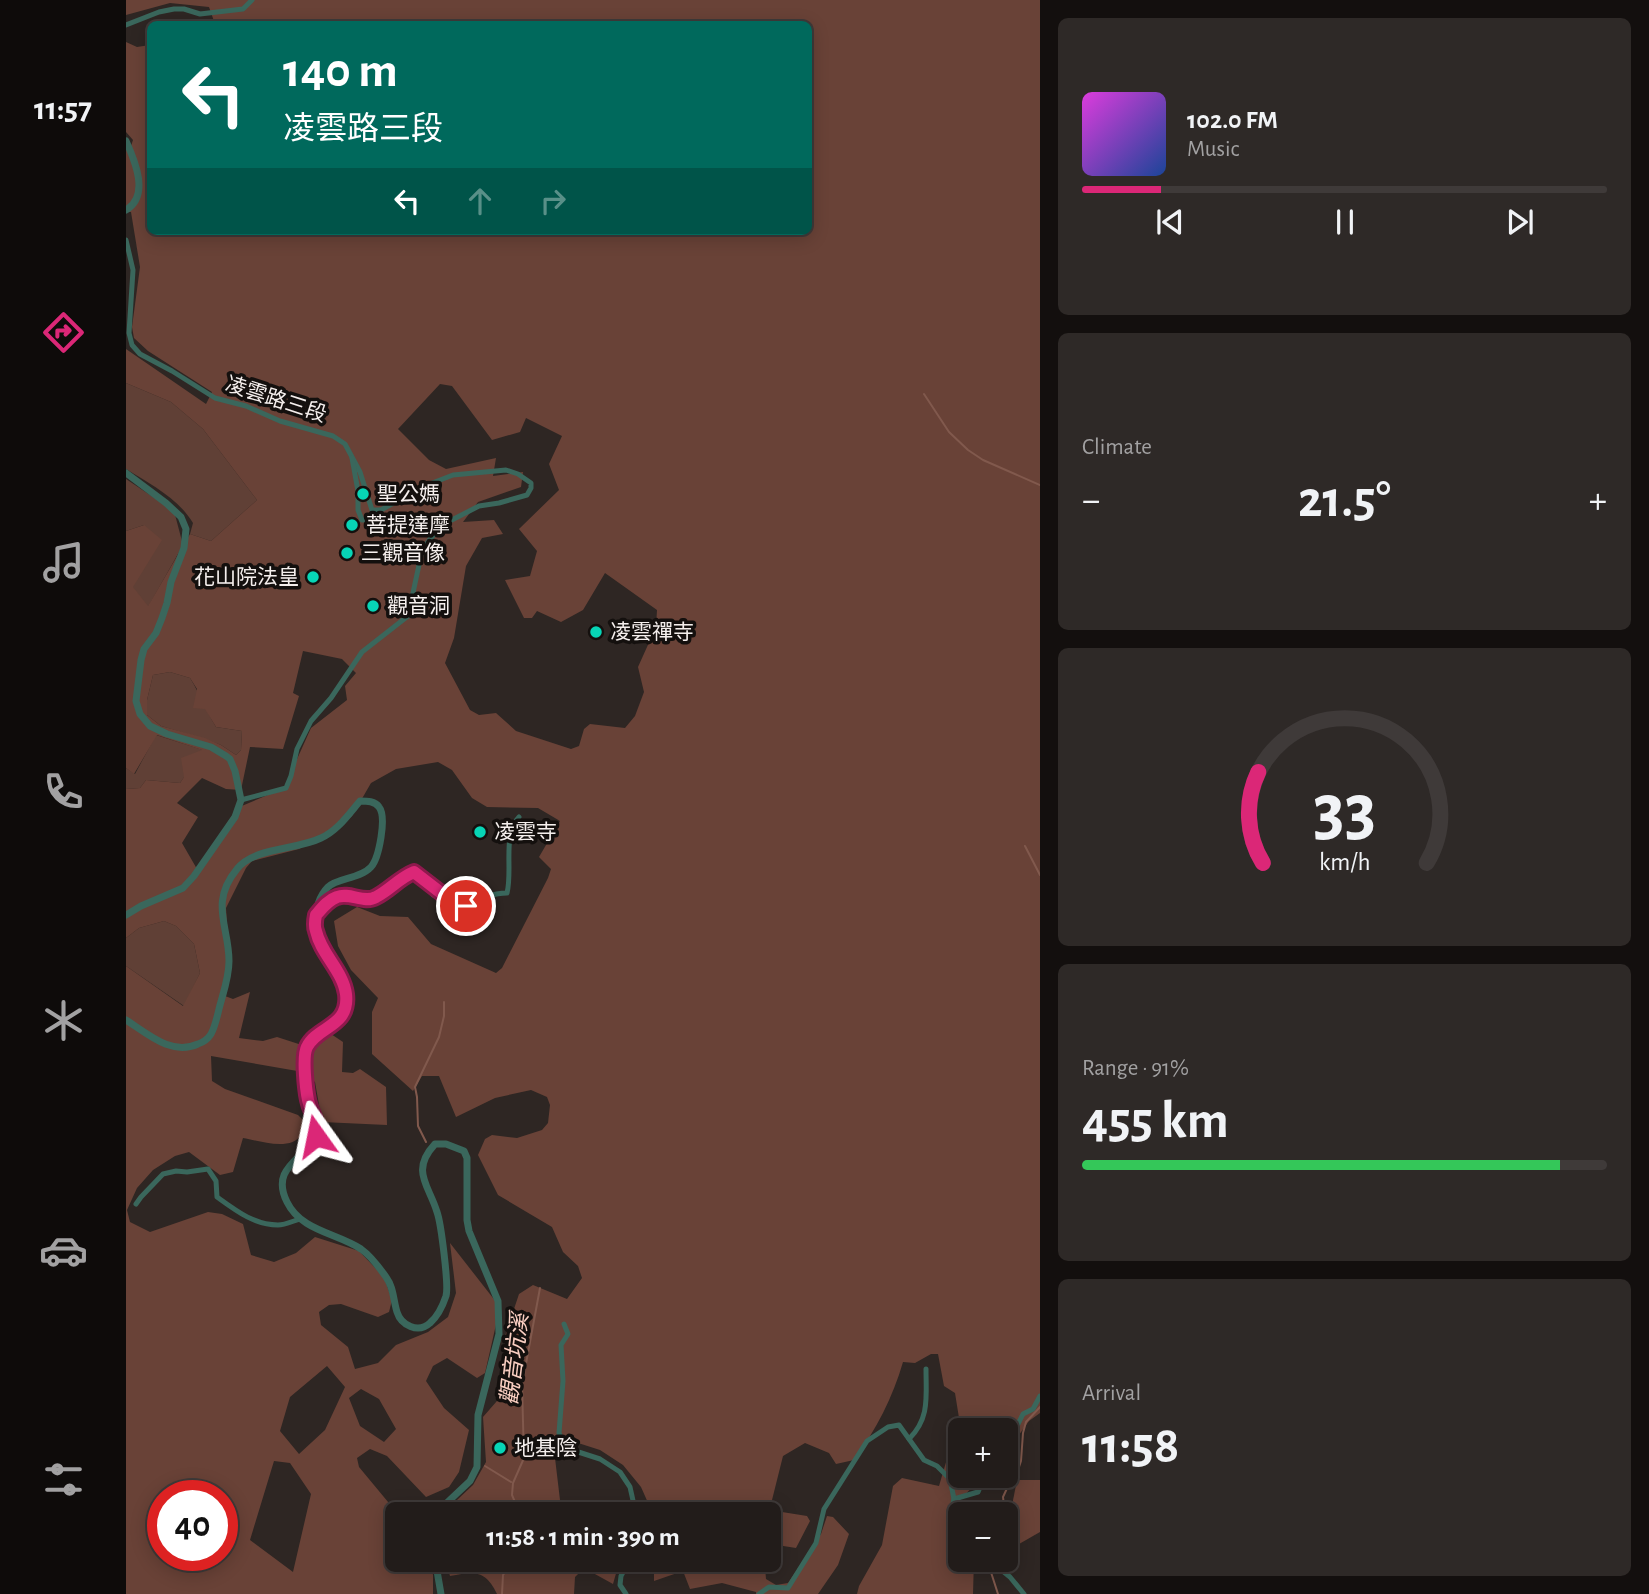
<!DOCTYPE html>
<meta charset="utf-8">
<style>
:root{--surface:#221c1a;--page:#2e2927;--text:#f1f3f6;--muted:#a2a1a2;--line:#3f3a39;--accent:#db2777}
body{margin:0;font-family:"Alegreya Sans","Noto Sans TC",sans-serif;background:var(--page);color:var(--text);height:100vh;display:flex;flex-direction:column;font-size:26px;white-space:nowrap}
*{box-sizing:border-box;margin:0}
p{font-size:23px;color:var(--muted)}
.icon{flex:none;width:38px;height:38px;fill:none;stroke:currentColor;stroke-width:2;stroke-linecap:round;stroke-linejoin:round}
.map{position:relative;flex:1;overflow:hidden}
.sheet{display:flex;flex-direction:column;gap:18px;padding:18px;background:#130f0e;width:609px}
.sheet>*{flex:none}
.hud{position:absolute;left:21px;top:21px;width:665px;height:214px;border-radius:10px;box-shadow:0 4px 18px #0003,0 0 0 2px var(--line);background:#00695c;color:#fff;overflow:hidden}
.tools{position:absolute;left:822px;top:1418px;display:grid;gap:14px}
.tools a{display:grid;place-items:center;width:70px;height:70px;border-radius:10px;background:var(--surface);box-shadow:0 4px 18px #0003,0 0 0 2px var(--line);font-size:35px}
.speed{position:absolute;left:21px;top:1480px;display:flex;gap:14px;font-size:35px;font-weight:700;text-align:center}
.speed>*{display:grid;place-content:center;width:91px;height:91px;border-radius:50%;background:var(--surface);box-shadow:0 4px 18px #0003,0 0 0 2px var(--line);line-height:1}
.speed .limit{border:10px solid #d22;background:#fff;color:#111}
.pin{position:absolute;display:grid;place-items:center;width:60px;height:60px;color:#fff;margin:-30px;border:4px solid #fff;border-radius:50%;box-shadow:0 2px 7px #0007}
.me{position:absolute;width:77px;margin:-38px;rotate:348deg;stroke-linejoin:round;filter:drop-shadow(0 0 5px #0008)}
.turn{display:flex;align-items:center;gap:24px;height:147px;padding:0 21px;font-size:32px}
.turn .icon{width:91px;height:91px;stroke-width:2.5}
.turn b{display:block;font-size:49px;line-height:60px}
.lanes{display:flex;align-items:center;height:66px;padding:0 21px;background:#0003;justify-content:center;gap:35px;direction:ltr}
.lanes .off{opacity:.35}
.big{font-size:52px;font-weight:700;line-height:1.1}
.sheet .widget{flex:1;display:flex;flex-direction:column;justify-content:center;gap:10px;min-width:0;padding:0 24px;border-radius:10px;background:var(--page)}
.sheet .dial{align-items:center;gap:0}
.dial svg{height:182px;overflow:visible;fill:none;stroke:var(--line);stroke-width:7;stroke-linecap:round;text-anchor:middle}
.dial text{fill:var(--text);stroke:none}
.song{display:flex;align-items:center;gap:21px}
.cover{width:84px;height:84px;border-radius:10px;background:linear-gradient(135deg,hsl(300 70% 55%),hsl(220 70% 35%))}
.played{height:7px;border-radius:4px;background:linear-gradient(90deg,var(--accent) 15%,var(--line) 15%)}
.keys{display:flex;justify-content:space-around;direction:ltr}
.heat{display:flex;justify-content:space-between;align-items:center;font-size:38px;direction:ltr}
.charge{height:10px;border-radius:5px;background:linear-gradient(90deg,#34c759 91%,var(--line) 0)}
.trip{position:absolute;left:259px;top:1502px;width:396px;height:70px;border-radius:10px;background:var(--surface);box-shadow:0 4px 18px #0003,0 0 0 2px var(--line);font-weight:700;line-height:70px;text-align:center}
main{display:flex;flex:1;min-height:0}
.tabs{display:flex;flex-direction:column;width:126px;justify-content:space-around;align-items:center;background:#0e0b0a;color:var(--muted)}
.tabs .icon{width:49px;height:49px}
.tabs .on{color:var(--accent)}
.tabs b{font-size:32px;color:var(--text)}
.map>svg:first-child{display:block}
.green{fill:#604036}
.forest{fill:#694237;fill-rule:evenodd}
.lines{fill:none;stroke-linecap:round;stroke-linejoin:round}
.stream{stroke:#81594d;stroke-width:2}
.minor{stroke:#3a675c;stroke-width:5}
.tertiary{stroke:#3a675c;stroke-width:7}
.route-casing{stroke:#8e194d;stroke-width:18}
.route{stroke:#db2777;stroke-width:12}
.poi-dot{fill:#07d5b6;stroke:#14100e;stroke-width:2.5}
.labels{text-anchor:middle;stroke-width:7;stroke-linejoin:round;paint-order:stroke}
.street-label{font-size:21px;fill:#f5efed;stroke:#14100e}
.poi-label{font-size:21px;fill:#f5efed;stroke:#14100e;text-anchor:start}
.water-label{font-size:23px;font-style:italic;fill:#facfc2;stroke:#14100e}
</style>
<main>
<nav class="tabs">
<b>11:57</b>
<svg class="icon on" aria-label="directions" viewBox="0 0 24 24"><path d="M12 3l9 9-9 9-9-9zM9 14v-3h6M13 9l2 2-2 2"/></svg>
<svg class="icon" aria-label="music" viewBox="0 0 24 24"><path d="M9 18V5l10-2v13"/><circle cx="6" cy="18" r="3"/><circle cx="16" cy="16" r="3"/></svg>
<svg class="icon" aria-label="phone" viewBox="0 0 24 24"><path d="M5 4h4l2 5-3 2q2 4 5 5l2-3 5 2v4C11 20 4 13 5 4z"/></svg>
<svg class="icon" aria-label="climate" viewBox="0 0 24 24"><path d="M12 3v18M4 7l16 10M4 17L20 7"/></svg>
<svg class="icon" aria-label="car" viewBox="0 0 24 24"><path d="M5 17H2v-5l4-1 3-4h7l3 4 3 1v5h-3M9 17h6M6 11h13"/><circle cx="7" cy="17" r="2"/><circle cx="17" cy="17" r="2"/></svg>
<svg class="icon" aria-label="filters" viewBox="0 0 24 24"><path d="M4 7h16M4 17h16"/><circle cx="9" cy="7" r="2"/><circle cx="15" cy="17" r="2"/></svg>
</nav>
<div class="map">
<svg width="914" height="1594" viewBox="0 0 914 1594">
<rect width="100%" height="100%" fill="#2e2623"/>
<g class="green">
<path d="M0 383 45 402 77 429 131 500 85 541 64 534 67 523C52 498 24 484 0 469Z"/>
<path d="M0 479 48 511 57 545 22 607 6 587 18 525 0 531Z"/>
<path d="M44 672 64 678C74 694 80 711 90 727L116 731 115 750 110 755 95 745 79 739 35 726 21 715V700L27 675Z"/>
<path d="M30 735 77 750 54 783 20 780 14 788 0 789V768L9 774Z"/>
<path d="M38 921 50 926 68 944 74 973 58 1006 0 966V938L13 928Z"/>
</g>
<g class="forest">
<path d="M0 0H914V1413L903 1421 880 1453V1430H835V1475H858L832 1502 835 1514V1559H848L847 1594H731L733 1586 756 1545 767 1486 776 1478 813 1486 833 1418 829 1393 818 1386 812 1354H805L789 1363 777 1362C767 1397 750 1430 728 1460L710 1464 703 1453 679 1443 657 1456 645 1504 656 1512 681 1516 684 1521 670 1548 651 1545 639 1567 640 1579 650 1585 662 1583 695 1534 701 1516 707 1517 723 1534 712 1565 692 1594H630V1592L596 1583 564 1589 557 1571 528 1581V1559H642V1514H527L515 1487 497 1465 474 1450 449 1442 434 1445 429 1458 434 1500 452 1511V1514H316L347 1485 360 1462 357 1417 398 1370 397 1353 382 1344 379 1336 393 1294 407 1285 441 1299 456 1278 452 1266 437 1252 426 1227 372 1195 352 1155 359 1139 366 1135 391 1138 416 1130 422 1123 424 1105 421 1097 405 1090 369 1098 330 1117 313 1076H296L287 1091 246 1054V1012L252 998 225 970 212 946 208 921 231 907 254 916 282 917 305 944 370 973 376 968 422 878 425 869 413 857 434 821 412 808 361 807 346 798 326 770 312 762 270 769 245 783 226 816 212 828 173 849 126 861 120 868 100 908 103 954 99 996 107 999 124 992 113 1038 137 1041 151 1037 182 1047 205 1034 217 1042 216 1072 227 1073 234 1069 260 1087 261 1125 196 1122 189 1082 177 1072 85 1056 86 1081 99 1089 172 1115 180 1123C179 1127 178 1131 176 1134 165 1152 134 1141 117 1138L107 1172 94 1175 63 1152 49 1156 27 1170 11 1188 1 1210 4 1222 24 1232 82 1212 96 1214 117 1224 125 1255 148 1262 170 1253 189 1237 233 1251 258 1277 266 1300 263 1312 252 1317 215 1304 203 1305 193 1312 195 1325 222 1347 229 1369 252 1363 270 1345 302 1332 322 1317 330 1293 324 1243 374 1307 359 1373 351 1378 321 1358 307 1366 300 1381 318 1408 343 1430 333 1472 323 1487 300 1497 261 1456 244 1449 231 1458 233 1467 272 1514 271 1559H303L307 1575V1594H0V966L57 1006 74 973 68 944 50 926 38 921 13 928 0 938V789L14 788 20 780 54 783 58 777 55 758 76 750 31 735 8 774 0 768V531L18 525 36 540 7 587 22 606 64 534 85 541 131 500 77 429 45 402 0 383V349L80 404 86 392 22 351 8 338 6 327 14 267 5 212H0V147L4 149 7 140 0 132V42L11 47 24 45V231H682V24H89L83 7 44 3 0 15ZM314 384 326 386 366 440 394 432 400 418 436 436 423 464 433 490 393 529 411 551 404 576 379 580 398 618H406L411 611 435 622 457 610 479 573 531 610 530 627 512 667 518 692 509 716 499 728 464 724 458 729 453 746 445 749 390 731 370 713 353 715 344 710 319 663 328 638 340 566 356 538 377 534 368 520 337 522 352 502 395 487 397 472 367 476 370 458 320 469 303 460 272 429ZM177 651 216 659 230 673 219 686 221 700 185 728 158 788 111 808 71 869 56 843 72 817 51 803 76 778 100 789 115 790 124 747 157 749 173 696 167 693ZM44 672 64 678 71 689 67 708 79 709 90 727 116 731 115 750 110 755 95 745 79 738 35 726 21 715V700L27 675ZM201 1366 219 1387 199 1430 173 1454 154 1431 164 1397ZM235 1389 253 1399 270 1429 258 1442 234 1426 223 1398ZM148 1461 164 1463 185 1494 167 1572 124 1540ZM37 1496H96V1556H37Z"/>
<path d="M891 1480H914V1532L881 1551 880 1536Z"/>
<path d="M319 1559H480L491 1570 487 1584 458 1568 449 1577 448 1594H371C359 1569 348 1572 324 1576Z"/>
</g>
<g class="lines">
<g class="stream">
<path d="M798 394 823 432 842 450 857 460 914 485"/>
<path d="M899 846 914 875"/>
<path d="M300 1142 292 1126 291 1097 289 1087 313 1037 318 1016V1002"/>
<path d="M359 1466 385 1482"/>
<path d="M394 1514 386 1495 387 1483 398 1458 396 1385 414 1288"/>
<path d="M879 1514 877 1497 883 1484 890 1476 895 1461 897 1433 900 1422 914 1407"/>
<path d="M867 1559 863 1566 872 1594"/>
<path d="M376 1594 377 1575 389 1559"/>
</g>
<g class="minor">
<path d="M0 25 33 12 48 9H58L74 14 117 9 126 0"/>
<path d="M0 240 7 270 3 333 6 345 14 354 46 371 89 398 120 406 154 421 207 436 219 444 234 472 246 510H254"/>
<path d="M115 800 160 788 165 776 171 749 185 721 205 698 236 652 282 616 296 551 304 539 318 524 353 506 373 503 401 495 405 488V483L392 474 380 470 327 475 296 487 255 510 242 520H236L232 510V491L226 458"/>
<path d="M306 885 319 896 340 906C353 899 366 893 381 893 387 870 376 835 393 817"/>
<path d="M192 913 202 902 213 896 224 895 244 900 251 897 276 877 288 872 306 885 307 895"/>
<path d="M10 1204 15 1197 37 1174 50 1171 61 1172 82 1169 90 1181 91 1197C109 1210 128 1225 152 1225 159 1225 167 1221 174 1219"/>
<path d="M438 1324 442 1334 435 1345 437 1381 433 1433 440 1448 474 1459 494 1472 504 1487 510 1514"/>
<path d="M783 1439C804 1418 800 1397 800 1369"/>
<path d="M880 1448 897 1414 907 1409 914 1396"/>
<path d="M835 1542C824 1529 824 1514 828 1499L852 1492 859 1475"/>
<path d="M862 1559 884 1577 898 1594"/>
<path d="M500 1594 494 1585 495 1576 504 1559"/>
<path d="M633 1594 643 1587 662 1588 690 1543 698 1509 741 1441 762 1427 773 1425 798 1460 811 1466 824 1479 828 1499"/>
</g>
<g class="tertiary">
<path d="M0 141C9 161 24 196 0 210"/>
<path d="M0 473 40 503 55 517 60 529 58 548 45 582 41 603 36 618 30 633 18 649 15 660 10 701 14 714 24 726 41 734 85 747 100 756 104 759 109 771 115 800 109 817 68 876 57 888 15 906 0 915"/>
<path d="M0 1020C22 1034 45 1056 72 1044 78 1042 82 1039 85 1034 89 1027 91 1017 93 1009 97 993 103 978 103 961 103 926 83 903 111 869 128 847 171 850 195 838 212 830 222 815 234 801 241 801 249 801 253 807 261 817 253 858 245 867 234 879 211 878 202 887 192 897 189 914 189 927 191 950 217 970 220 994 223 1025 193 1025 181 1046 176 1055 180 1094 183 1104 186 1114 194 1124 190 1134 181 1159 143 1166 161 1202 175 1231 211 1233 235 1249 245 1256 253 1267 260 1277 268 1288 267 1299 271 1312 275 1325 292 1334 304 1323 311 1317 317 1305 320 1296 323 1286 315 1223 311 1212 303 1185 284 1171 309 1144H320L338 1151 341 1158V1220L343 1231 372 1301 373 1334 352 1415 351 1467 344 1481 309 1514"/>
<path d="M309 1559 315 1594"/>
</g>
</g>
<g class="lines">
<g class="route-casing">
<path id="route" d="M190 1136C193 1119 185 1115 182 1100 180 1090 176 1056 181 1047 191 1026 224 1027 220 994 217 971 195 954 190 931 188 926 189 920 190 915 196 908 202 900 211 897 224 892 238 904 250 897 264 890 273 878 288 872L319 896 340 906"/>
</g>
<use href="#route" class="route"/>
</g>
<g class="poi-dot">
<circle cx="237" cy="494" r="7"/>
<circle cx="226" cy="525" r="7"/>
<circle cx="221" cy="553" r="7"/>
<circle cx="187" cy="577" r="7"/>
<circle cx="247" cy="606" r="7"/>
<circle cx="470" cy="632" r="7"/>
<circle cx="354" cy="832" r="7"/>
<circle cx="374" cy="1448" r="7"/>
</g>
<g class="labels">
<g class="street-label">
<text transform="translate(150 399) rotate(18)" y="7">凌雲路三段</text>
</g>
<g class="poi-label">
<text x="251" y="501">聖公媽</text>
<text x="240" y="532">菩提達摩</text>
<text x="235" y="560">三觀音像</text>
<text x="173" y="584" text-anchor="end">花山院法皇</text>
<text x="261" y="613">觀音洞</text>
<text x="484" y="639">凌雲禪寺</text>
<text x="368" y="839">凌雲寺</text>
<text x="388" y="1455">地基陰</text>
</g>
<g class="water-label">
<text transform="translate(388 1359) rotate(-83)" y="8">觀音坑溪</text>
</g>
</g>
</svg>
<div class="tools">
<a>+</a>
<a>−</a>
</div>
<div class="speed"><div class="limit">40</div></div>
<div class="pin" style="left:340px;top:906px;background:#d93025"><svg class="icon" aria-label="arrive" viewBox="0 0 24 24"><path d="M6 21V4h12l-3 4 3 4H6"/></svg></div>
<svg class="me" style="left:190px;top:1136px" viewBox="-20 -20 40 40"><path d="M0-17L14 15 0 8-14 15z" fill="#db2777" stroke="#fff" stroke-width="4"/></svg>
<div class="trip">11:58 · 1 min · 390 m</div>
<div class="hud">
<div class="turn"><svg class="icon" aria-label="left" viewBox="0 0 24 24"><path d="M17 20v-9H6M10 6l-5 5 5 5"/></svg><div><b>140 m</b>凌雲路三段</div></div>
<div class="lanes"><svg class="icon" aria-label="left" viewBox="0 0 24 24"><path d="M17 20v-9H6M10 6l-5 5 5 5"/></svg><svg class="icon off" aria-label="ahead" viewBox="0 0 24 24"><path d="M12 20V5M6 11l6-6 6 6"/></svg><svg class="icon off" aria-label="right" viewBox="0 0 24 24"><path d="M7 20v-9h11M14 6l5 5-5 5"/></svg></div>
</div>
</div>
<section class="sheet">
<div class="widget">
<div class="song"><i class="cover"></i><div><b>102.0 FM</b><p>Music</p></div></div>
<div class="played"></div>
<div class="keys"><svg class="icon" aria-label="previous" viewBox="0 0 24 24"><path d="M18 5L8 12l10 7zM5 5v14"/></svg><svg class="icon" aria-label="pause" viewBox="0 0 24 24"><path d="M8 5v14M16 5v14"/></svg><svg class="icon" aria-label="next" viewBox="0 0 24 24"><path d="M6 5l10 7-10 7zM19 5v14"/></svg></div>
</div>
<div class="widget"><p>Climate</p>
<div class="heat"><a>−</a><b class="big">21.5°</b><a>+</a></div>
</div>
<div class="widget dial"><svg viewBox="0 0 100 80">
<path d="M14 69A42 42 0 1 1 86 69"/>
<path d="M14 69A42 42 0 0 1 12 29" stroke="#db2777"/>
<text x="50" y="56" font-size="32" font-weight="700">33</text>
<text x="50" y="72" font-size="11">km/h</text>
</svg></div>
<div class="widget"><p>Range · 91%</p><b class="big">455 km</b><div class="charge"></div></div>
<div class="widget"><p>Arrival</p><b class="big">11:58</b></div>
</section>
</main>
